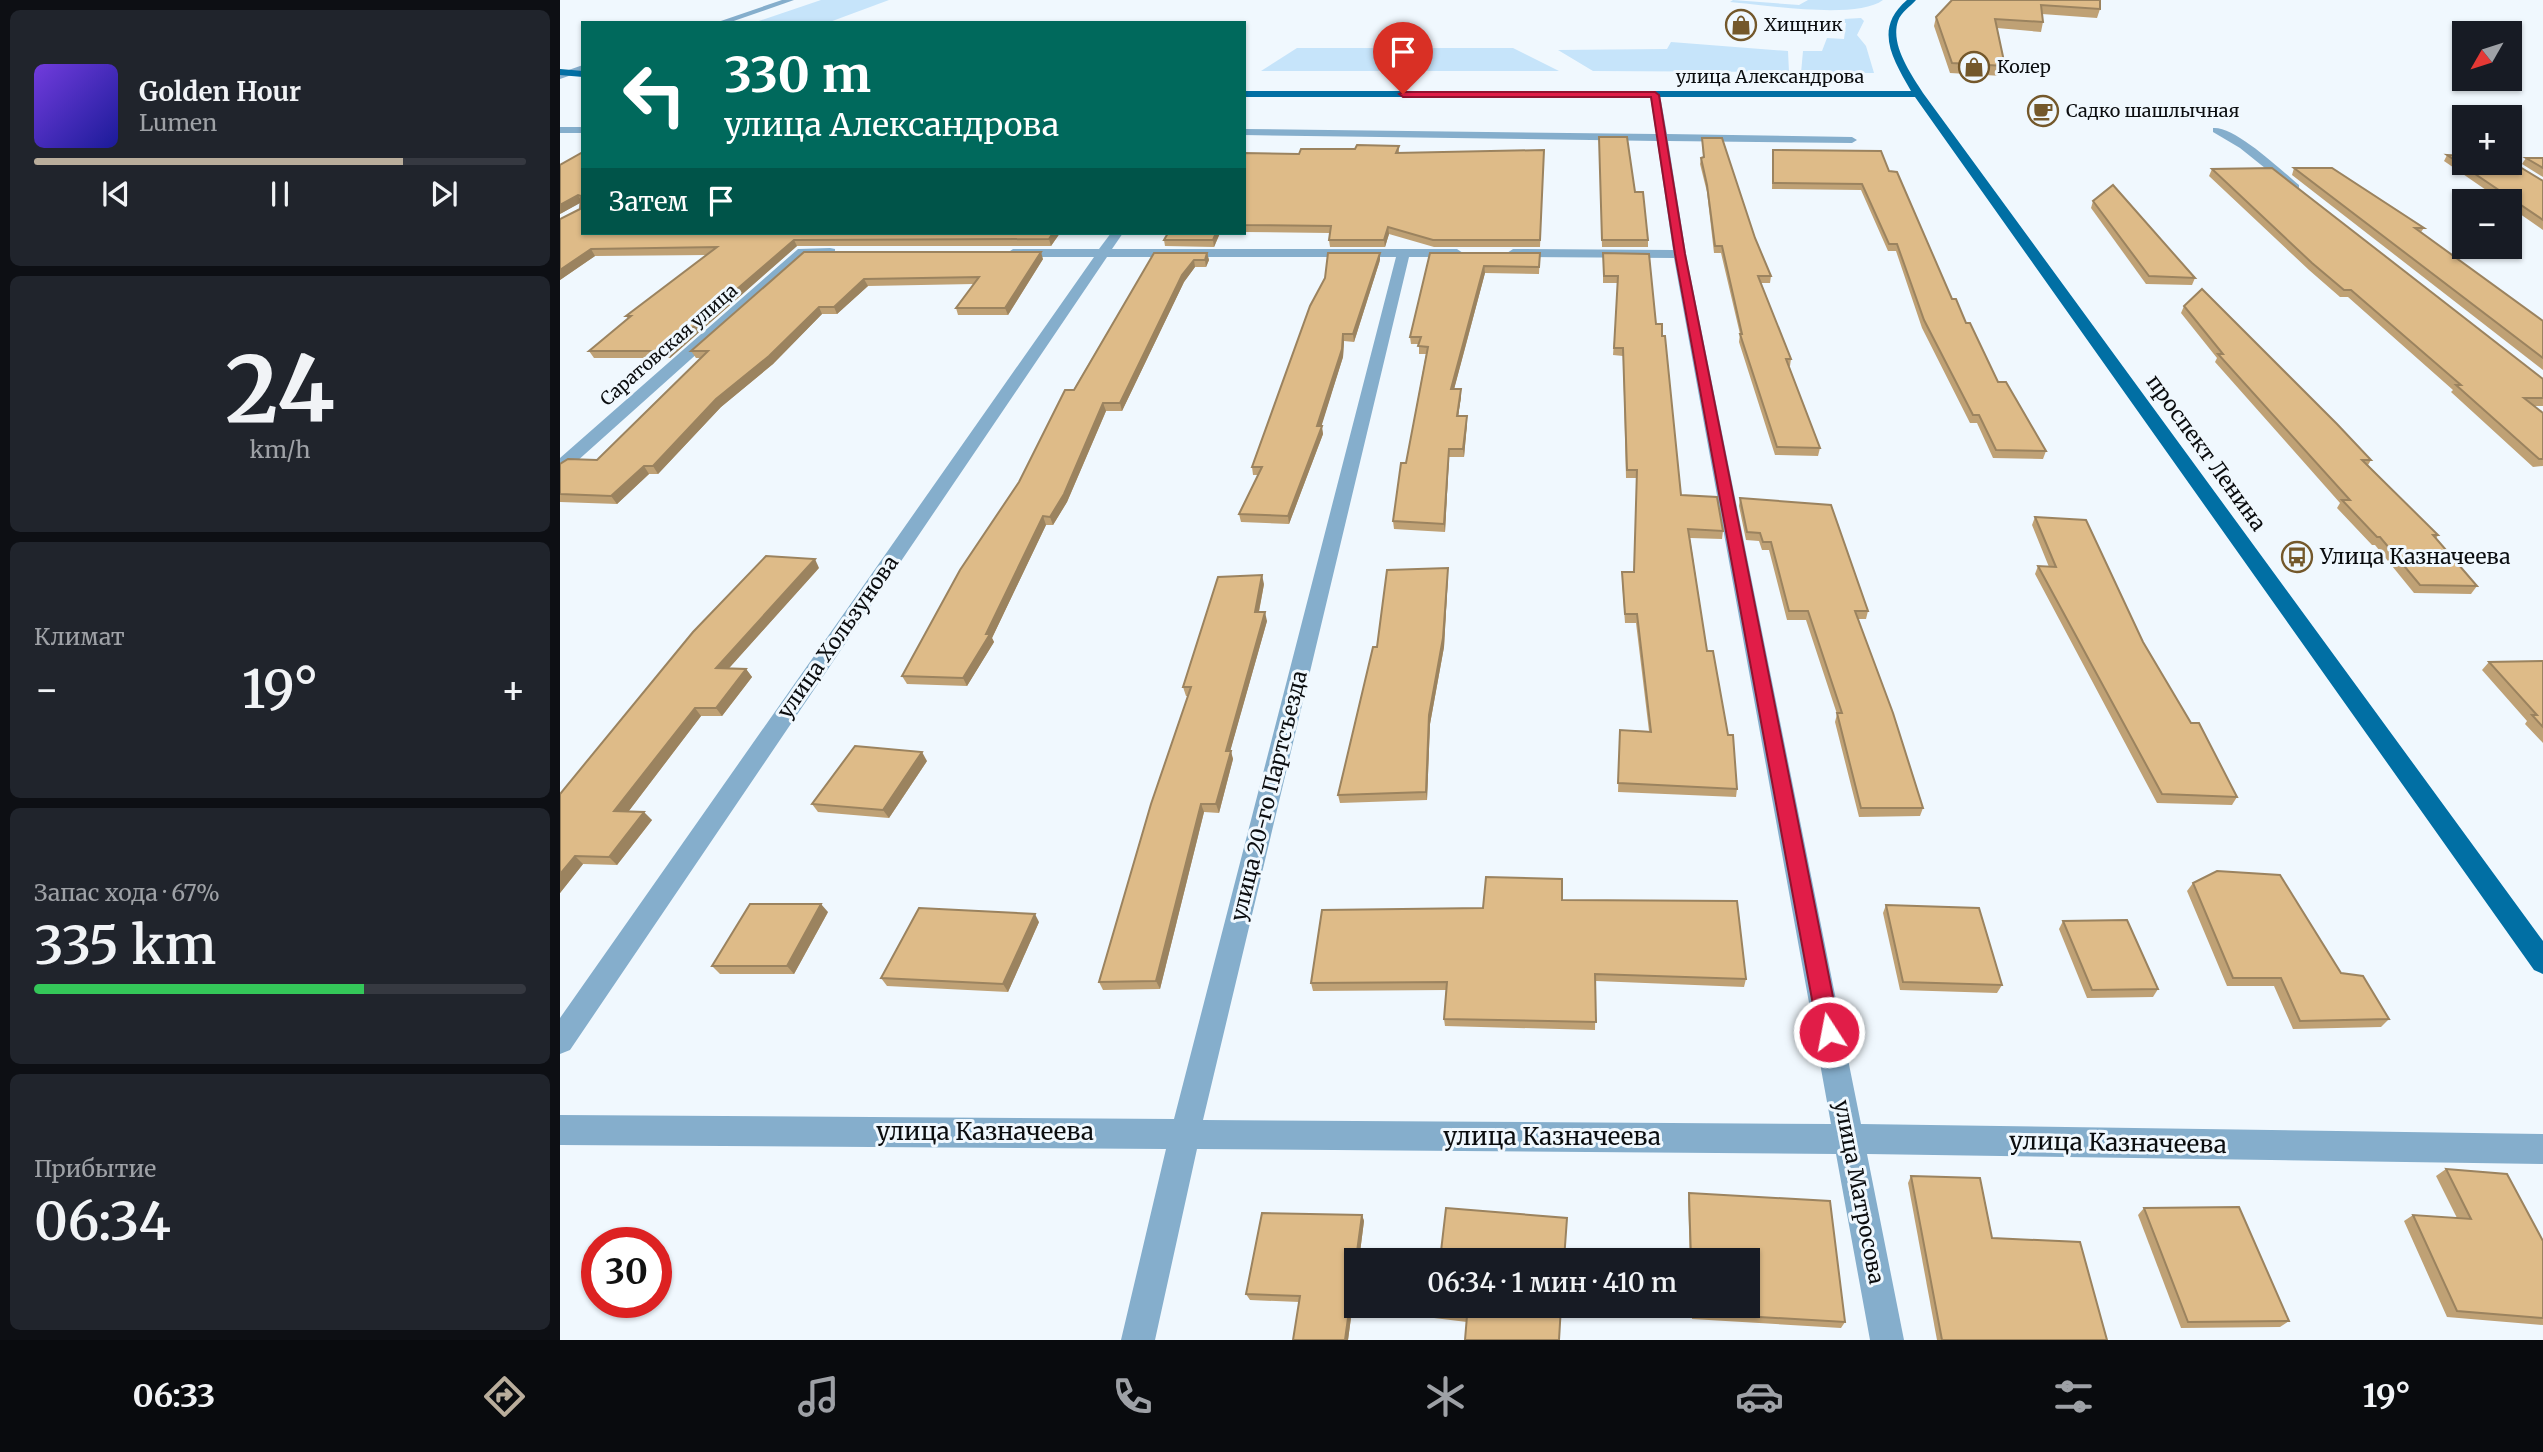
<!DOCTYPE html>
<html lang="ru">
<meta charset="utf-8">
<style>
:root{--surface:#171b24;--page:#20242c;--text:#f1f3f6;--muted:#9ea1a6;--line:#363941;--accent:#b9ad9b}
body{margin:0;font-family:Merriweather,serif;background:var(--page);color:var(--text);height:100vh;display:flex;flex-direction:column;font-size:26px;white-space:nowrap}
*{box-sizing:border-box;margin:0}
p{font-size:23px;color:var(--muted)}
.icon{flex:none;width:38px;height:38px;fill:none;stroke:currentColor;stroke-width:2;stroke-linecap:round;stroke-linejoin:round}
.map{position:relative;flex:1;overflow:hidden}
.sheet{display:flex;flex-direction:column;gap:10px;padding:10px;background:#0d0f14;width:560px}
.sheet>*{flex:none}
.top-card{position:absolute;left:21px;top:21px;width:665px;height:214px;border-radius:0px;box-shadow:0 2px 5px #0004;background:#00695c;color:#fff;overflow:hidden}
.needle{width:46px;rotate:231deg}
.tools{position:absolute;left:1892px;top:21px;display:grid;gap:14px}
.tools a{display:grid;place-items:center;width:70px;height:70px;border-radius:0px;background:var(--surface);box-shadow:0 2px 5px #0004;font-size:35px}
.speed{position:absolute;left:21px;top:1227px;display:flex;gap:14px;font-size:35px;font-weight:700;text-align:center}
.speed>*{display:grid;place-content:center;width:91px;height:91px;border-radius:50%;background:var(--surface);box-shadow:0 2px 5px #0004;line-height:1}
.speed .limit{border:10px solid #d22;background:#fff;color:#111}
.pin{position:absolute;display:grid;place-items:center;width:60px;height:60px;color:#fff;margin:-72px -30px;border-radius:50% 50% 50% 0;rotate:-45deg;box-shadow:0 0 7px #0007}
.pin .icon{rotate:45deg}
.me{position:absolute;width:77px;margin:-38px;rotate:349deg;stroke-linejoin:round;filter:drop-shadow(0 0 5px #0008)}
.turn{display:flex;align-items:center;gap:24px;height:147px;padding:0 28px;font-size:32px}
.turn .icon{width:91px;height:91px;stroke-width:2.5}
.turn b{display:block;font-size:49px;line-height:60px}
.then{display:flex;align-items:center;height:66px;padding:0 28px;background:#0003;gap:14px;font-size:26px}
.big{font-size:52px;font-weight:600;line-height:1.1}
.sheet .widget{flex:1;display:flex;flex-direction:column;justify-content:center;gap:10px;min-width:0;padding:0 24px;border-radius:10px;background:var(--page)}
.sheet .dial{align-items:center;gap:0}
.dial b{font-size:91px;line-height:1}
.song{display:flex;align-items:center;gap:21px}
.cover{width:84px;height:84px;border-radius:10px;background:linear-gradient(135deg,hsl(260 70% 55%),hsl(240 70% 35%))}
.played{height:7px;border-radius:4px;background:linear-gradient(90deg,var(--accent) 75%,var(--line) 75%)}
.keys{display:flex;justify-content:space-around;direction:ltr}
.heat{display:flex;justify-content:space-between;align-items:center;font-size:38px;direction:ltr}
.charge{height:10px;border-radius:5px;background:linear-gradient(90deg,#34c759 67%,var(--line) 0)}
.trip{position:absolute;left:784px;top:1248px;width:416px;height:70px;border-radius:0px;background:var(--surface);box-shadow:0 2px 5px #0004;font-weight:600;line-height:70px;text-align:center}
.tab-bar{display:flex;height:112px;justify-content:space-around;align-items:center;background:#090b0e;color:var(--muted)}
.tab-bar .icon{width:49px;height:49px}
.tab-bar .selected{color:var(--accent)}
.tab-bar b{font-size:32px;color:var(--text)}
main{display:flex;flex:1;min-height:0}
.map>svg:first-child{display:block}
.green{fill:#c6e4fa}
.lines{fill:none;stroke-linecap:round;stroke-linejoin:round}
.minor{fill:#85aecc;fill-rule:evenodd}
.major{fill:#016fa4;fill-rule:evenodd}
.wall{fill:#bfa175}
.shaded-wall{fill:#9b835f}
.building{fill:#debb88;stroke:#9b835f;stroke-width:2}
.route{fill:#e11d48;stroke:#92132f;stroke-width:2}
.labels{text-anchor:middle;stroke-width:6;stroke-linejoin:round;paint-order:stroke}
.far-poi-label{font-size:18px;fill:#0b0d0f;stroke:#f0f8fe;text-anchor:start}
.far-street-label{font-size:18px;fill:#0b0d0f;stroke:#f0f8fe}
.street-label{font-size:21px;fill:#0b0d0f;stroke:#f0f8fe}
.poi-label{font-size:21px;fill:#0b0d0f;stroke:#f0f8fe;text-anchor:start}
.near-street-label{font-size:24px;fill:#0b0d0f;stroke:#f0f8fe}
</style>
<main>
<section class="sheet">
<div class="widget">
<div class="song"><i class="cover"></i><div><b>Golden Hour</b><p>Lumen</p></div></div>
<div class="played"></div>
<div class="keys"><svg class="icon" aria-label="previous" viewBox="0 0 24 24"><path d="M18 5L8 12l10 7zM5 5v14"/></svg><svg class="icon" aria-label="pause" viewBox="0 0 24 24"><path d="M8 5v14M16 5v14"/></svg><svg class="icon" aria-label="next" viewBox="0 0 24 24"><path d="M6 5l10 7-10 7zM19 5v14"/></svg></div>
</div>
<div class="widget dial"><b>24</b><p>km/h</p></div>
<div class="widget"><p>Климат</p>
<div class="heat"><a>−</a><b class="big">19°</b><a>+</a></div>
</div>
<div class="widget"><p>Запас хода · 67%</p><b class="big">335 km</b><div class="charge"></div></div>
<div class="widget"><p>Прибытие</p><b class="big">06:34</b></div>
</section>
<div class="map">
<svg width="1983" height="1340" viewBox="0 0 1983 1340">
<rect width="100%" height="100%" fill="#f0f8fe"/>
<g class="green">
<path d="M261 0H329L267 23H193Z"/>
<path d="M1173 0 1239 5 1248 0H1323C1297 20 1205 5 1170 2Z"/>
<path d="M1301 18 1304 21 1297 35 1306 46 1314 73H1241L1243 51H1262L1267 38 1284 39 1286 23 1281 22 1283 19Z"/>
<path d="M1111 42 1228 51 1229 72 1033 71 998 50 1107 49Z"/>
<path d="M737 48H953L999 71H701Z"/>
</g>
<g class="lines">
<g class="minor">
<path d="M222 0H234L168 23H155Z"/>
<path d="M23 65V71L0 79V73Z"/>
<path d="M1095 92 1100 95 1107 134 1292 137 1297 140 1292 143 1108 141 1126 254 1301 1124 1983 1134V1164L1307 1154 1344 1340H1310L1276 1154 637 1149 595 1340H561L606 1149 0 1145V1115L614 1119 836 257H547L10 1050 0 1054V1018L534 257H453L447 253 453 249H539L551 233H563L552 249H897L903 253 897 257H849L643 1120 1271 1124 1114 258 953 257 947 253 953 249 1113 250 1097 141 684 135V129L1096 134 1090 95Z"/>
<rect x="0" y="127" width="23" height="6"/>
<path d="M1653 128C1675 126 1721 170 1739 185V189H1731L1680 148 1653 132Z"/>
<path d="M270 248 275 249V255L246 256 6 471 0 472V458L238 249Z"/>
</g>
<g class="major">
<path d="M1347 0H1356C1350 7 1341 12 1338 21 1330 45 1351 74 1363 93L1983 941V974L1974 970 1355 97H684V91H1351C1333 59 1313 29 1347 0Z"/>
<path d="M0 69 23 71V77L0 75Z"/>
</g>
</g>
<g class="wall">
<path d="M1392 0 1540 9 1537 18 1482 14 1483 22 1481 32 1437 28 1445 66 1442 76 1390 73 1374 26 1376 17Z"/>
<path d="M1039 137 1075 192 1088 240V247H1042Z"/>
<path d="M1142 138 1195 238 1211 276 1210 283H1201L1231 359 1230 366H1229L1260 448 1258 456 1215 455 1179 342 1180 334 1161 253H1154L1147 192 1140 164 1141 158 1143 157Z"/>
<path d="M839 146V153L984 150 980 247H874L829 234 825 247H770L769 240 770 233 684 232V153L739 154Z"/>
<path d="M1213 150 1329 171 1392 299 1438 382 1486 451 1483 459 1433 458 1417 423H1410L1362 328 1336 251H1328L1301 190 1212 189Z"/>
<path d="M23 152V233H500L491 246H237L110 358H34L29 351 68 319 66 316 148 255 35 256 0 280V219L20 209 21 202 0 214Z"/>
<path d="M1887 155 1983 181V230L1950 207V201H1942L1884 161Z"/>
<path d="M1966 158H1983V177L1962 164Z"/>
<path d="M1734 168 1864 228 1861 232 1983 321V370L1732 175Z"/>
<path d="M1652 169 1983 379V406H1974L1983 413V466L1973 467 1891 392 1893 390 1788 297H1780L1749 270 1649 176Z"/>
<path d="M1533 201 1635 278 1632 285 1586 284 1531 208Z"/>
<path d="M608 233H660L654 247 605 246 604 240Z"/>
<path d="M244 252 483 259 448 315H398L396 308 414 284 308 286 277 314H262L213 364 161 407 98 474H89L57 504 0 502V464L37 460 140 358H136L131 351Z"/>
<path d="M594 253H647L649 260 646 267H635L624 282 562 411H546L507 502 493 525H486L432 638 434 642 407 686 347 684 342 676 459 482Z"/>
<path d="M870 253H980L979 274 925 273 894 389 901 397 898 416H907V424L904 457H889L885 532 834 529 833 521 846 463 866 354H859V344H851L850 337Z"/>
<path d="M1043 253 1096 324 1102 336 1121 495 1163 531 1162 539 1130 538 1147 651 1177 789 1176 797 1058 792 1060 730 1089 731 1076 623H1065L1062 580V572H1074L1077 478H1066L1063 356 1053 355 1058 283H1043Z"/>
<path d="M820 260 794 342 784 341 783 357 761 426 763 434 729 524 681 522 679 514 698 475H693L692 467Z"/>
<path d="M1624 306 1811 460 1808 465 1878 535 1876 539 1917 586 1911 594 1854 593 1815 545H1812L1777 508 1780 503 1655 362 1657 358 1621 313Z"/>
<path d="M1180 498 1308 611 1306 619H1298L1363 808 1360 816 1299 817 1275 722 1277 714 1246 620H1227L1209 550H1202L1199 541 1186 540 1179 506Z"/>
<path d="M1475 517 1583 642 1631 723 1677 797 1672 805 1597 803 1475 574 1478 566 1489 567 1472 525Z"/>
<path d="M259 568 169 668 186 669 192 677 162 716H141L68 812 92 820 57 865 23 864 0 893V794Z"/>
<path d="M888 576 884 647 870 724 867 800 780 803 778 795 817 647Z"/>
<path d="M704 584 699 612 707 621 670 751 673 759 659 813 644 812 600 989 543 990 539 982 628 696H626L623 687Z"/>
<path d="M1983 661V743L1965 724 1967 721 1922 670 1929 662Z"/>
<path d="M367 761 329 818 258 812 252 804Z"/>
<path d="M1633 883 1781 973 1829 1019 1821 1027 1733 1029 1714 986H1667L1627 891Z"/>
<path d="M1002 900 1186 979 1184 987 1036 981 1035 1030 885 1026 884 1019 886 990 753 991 751 983 923 908Z"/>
<path d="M1326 905 1442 985 1437 993 1340 990 1323 913Z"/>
<path d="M268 912 234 974H160L152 966Z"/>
<path d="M1503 921 1598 989 1593 997 1527 998 1499 929Z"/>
<path d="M479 922 448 992 327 986 321 978Z"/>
<path d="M1886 1169 1983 1241V1325L1887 1317 1844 1221 1853 1215 1897 1218 1876 1176Z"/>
<path d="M1351 1176 1432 1238 1547 1340H1377L1348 1183Z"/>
<path d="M1129 1193 1285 1322 1281 1328 1132 1319 1131 1306H1188V1260H1130L1128 1199Z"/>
<path d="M1584 1208 1729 1321 1720 1327 1621 1328 1578 1215Z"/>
<path d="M802 1215 804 1221 799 1260H796V1280L788 1340H733L739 1302 690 1300 686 1294Z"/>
<path d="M1002 1306 907 1322 874 1318 873 1312Z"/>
</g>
<g class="shaded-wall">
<path d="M18 195 22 202 0 214V205Z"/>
<path d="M828 227 829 234 825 247 824 240Z"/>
<path d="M493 233H500L491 246 489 239Z"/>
<path d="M656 233H660L654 247 653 240Z"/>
<path d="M234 240 237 246 110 358 105 351Z"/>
<path d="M31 249 35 256 0 280V270Z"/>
<path d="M481 252 483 259 448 315 445 308Z"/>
<path d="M647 253 649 260 646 267 645 260Z"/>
<path d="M820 253V260L794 342 793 334Z"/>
<path d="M634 260 635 267 624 282 562 411 560 403 622 275Z"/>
<path d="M924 266 925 273 892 397 891 389Z"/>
<path d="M304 279 308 286 277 314 274 307Z"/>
<path d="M259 307 262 314 213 364 161 407 98 474 93 466 156 399Z"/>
<path d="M783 334 784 341 783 357 759 434 757 426Z"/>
<path d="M901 389V397L897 424V416Z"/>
<path d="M543 403 546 411 507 502 493 525 490 517Z"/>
<path d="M907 416V424L904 457 903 449Z"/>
<path d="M762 426 763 434 729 524 728 516Z"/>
<path d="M889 449V457L885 532 884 524Z"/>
<path d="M84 466 89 474 57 504 51 496Z"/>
<path d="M483 516 486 525 432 638 434 642 407 686 403 678 426 634Z"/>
<path d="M255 559 259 568 162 676 156 668Z"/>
<path d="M888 568V576L884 647 870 724 867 800 866 792 869 715Z"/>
<path d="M702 575 704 584 697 621 695 612Z"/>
<path d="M705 612 707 621 668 759 666 751Z"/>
<path d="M186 669 192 677 162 716 156 708Z"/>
<path d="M135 708 141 716 62 820 54 811Z"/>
<path d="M671 751 673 759 659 813 656 804Z"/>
<path d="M362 752 367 761 329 818 323 810Z"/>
<path d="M641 804 644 812 600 989 596 981Z"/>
<path d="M84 812 92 820 57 865 49 857Z"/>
<path d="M15 856 23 864 0 893V874Z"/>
<path d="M261 904 268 912 234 974 227 966Z"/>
<path d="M475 914 479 922 448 992 443 984Z"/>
<path d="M802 1215 804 1221 799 1260H796V1280L788 1340H785Z"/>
</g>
<g class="building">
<path d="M1392 0H1540V9L1481 5 1483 22 1435 19 1445 66 1392 63 1376 17Z"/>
<path d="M1039 137H1067L1075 192H1083L1088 240H1042Z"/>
<path d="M1142 138H1162L1195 238 1211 276H1198L1231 359H1226L1260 448 1217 447 1180 334H1182L1162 246H1155L1147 185 1141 158 1144 157Z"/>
<path d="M797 145 839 146 836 153 984 150 980 240H873L828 227 824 240H769L771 226 684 225V153L739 154 741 149H795Z"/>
<path d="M1213 150 1321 151 1329 171 1337 172 1392 299H1396L1406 323H1410L1438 382H1446L1486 451 1436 450 1419 415H1413L1364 320 1337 244H1329L1302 184 1213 183Z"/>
<path d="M23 152V233H493L489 239 234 240 105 351H29L71 316H66L157 247 31 249 0 270V219L20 209 21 196 18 195 0 205V165Z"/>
<path d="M1887 155 1904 156V163H1950V161L1983 181V220Z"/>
<path d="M1966 158H1983V168Z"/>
<path d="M1712 168 1983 379V398H1964L1983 413V459H1979L1896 385H1901L1791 290H1784L1752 263 1652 169Z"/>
<path d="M1734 168H1772L1864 228H1855L1983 321V358Z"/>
<path d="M1553 185 1635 278 1589 276 1533 201Z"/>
<path d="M608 233H656L653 240H604Z"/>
<path d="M244 252H481L445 308H396L419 277 304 279 274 307H259L209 356 156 399 93 466H84L51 496 0 494V464L8 459 37 460 148 351H131Z"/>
<path d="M594 253H647L645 260H634L622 275 560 403H543L504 494 490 517 483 516 426 634H430L403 678 342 676 400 570 459 482 505 390H514Z"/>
<path d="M768 253H820L793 334H783L782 349 757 426H762L728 516 679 514 702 467H692L750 306 765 278Z"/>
<path d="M870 253H980L979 267 924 266 891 389H901L897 416H907L903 449H889L884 524 833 521 841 463H846L868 347 858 346 861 337H850Z"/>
<path d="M1043 253 1089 254 1096 324H1102V336H1105L1121 495 1157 497 1163 531 1128 529 1147 651H1153L1168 735H1173L1177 789 1058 783 1060 730 1091 732 1077 614H1065L1062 572H1074L1077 470H1067L1063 348H1054L1058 276H1044Z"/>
<path d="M1642 289 1777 424 1811 460H1802L1878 535H1873L1917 586 1860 585 1820 537H1817L1782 500H1790L1658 354H1663L1624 306Z"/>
<path d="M1180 498 1271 505 1308 611H1295L1333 713 1363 808H1301L1277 713H1282L1248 611H1229L1211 542H1203L1200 533 1187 532Z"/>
<path d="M1475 517 1526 520 1583 642 1631 723H1639L1677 797 1602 794 1478 566 1496 567Z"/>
<path d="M206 556 255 559 156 668 186 669 156 708H135L54 811 84 812 49 857 15 856 0 874V794L133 632Z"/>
<path d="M888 568 883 638 869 715 866 792 778 795 813 647H817L827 570Z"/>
<path d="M702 575 695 612H705L666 751H671L656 804H641L596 981 539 982 591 804 631 687H623L658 577Z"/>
<path d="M1983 661V727L1972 715H1977L1929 662Z"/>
<path d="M295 746 362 752 323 810 252 804Z"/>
<path d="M1657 871 1720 875 1781 973 1803 976 1829 1019 1740 1021 1721 978H1673L1633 883Z"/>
<path d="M926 877 1002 879V900L1177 901 1186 979 1035 974 1036 1022 884 1019 887 982 751 983 762 910 923 908Z"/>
<path d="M190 904H261L227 966H152Z"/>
<path d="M1326 905 1419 908 1442 985 1343 982Z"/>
<path d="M359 908 475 914 443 984 321 978Z"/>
<path d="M1567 920 1598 989 1532 990 1503 921Z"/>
<path d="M1886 1169 1947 1174 1983 1241V1318L1897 1311 1853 1215 1911 1219Z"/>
<path d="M1351 1176 1420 1178 1432 1238 1520 1242 1547 1340H1382Z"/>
<path d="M1129 1193 1270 1201 1285 1322 1133 1313V1306H1188V1260H1131Z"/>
<path d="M1679 1207 1729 1321 1628 1322 1584 1208Z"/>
<path d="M886 1208 1007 1218 1004 1260H880Z"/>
<path d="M702 1213 802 1215 785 1340H733L740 1296 686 1294Z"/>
<path d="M874 1306H1001L999 1340H905L907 1316 873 1312Z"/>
</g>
<path class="route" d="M1095 92 1099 95 1125 254 1280 1032 1276 1039 1269 1041 1261 1039 1258 1032 1115 254 1091 97H843L839 94 843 92Z"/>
<defs>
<g id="shop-ring" transform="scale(1.575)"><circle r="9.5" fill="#f0f8fe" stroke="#74582b" stroke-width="1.5"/><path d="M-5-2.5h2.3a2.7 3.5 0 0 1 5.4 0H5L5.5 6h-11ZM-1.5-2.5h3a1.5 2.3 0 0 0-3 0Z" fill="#74582b"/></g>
<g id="cafe-ring" transform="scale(1.575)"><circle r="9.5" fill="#f0f8fe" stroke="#74582b" stroke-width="1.5"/><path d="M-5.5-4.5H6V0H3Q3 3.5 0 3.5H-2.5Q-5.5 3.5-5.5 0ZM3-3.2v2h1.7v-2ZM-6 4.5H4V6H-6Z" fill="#74582b"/></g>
<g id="bus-ring" transform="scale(1.575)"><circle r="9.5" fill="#f0f8fe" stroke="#74582b" stroke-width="1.5"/><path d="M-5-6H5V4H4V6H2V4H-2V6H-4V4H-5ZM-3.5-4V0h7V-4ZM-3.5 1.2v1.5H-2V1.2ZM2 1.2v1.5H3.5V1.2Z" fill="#74582b"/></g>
</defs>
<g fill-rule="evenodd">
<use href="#shop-ring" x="1181" y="25"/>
<use href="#shop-ring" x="1414" y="67"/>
<use href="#cafe-ring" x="1483" y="111"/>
<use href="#bus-ring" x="1737" y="557"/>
</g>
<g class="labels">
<g class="far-poi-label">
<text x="1204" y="31">Хищник</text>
<text x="1437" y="73">Колер</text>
<text x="1506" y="117">Садко шашлычная</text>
</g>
<g class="far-street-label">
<text x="1210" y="83">улица Александрова</text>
<text transform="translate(109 345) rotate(-41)" y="6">Саратовская улица</text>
</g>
<g class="street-label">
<text transform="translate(1646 453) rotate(54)" y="7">проспект Ленина</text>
<text transform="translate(278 637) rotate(-55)" y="7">улица Хользунова</text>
<text transform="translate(709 796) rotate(-76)" y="7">улица 20-го Партсъезда</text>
<text transform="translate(1299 1192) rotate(79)" y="7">улица Матросова</text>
</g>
<g class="poi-label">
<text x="1760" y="564">Улица Казначеева</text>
</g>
<g class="near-street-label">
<text x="425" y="1140">улица Казначеева</text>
<text x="992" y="1145">улица Казначеева</text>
<text transform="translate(1558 1143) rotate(1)" y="8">улица Казначеева</text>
</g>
</g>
</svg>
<div class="tools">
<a><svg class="needle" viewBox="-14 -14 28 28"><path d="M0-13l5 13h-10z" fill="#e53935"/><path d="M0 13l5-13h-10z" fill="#9ea1a6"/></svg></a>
<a>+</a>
<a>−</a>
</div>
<div class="speed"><div class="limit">30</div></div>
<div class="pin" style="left:843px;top:94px;background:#d93025"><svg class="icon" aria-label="arrive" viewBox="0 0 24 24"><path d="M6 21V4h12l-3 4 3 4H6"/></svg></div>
<svg class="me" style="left:1269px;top:1032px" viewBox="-20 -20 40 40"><circle r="17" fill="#e11d48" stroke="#fff" stroke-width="3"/><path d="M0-11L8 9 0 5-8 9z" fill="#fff"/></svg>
<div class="trip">06:34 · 1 мин · 410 m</div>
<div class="top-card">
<div class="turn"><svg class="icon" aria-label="left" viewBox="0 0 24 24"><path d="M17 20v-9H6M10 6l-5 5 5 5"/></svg><div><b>330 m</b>улица Александрова</div></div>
<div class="then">Затем<svg class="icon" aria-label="arrive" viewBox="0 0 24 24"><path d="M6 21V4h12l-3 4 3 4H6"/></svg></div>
</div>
</div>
</main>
<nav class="tab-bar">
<b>06:33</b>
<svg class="icon selected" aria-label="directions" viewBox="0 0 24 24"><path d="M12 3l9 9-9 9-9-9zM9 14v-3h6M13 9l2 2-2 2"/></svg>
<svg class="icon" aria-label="music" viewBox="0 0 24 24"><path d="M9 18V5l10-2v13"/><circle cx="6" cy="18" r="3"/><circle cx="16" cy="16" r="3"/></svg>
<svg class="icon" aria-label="phone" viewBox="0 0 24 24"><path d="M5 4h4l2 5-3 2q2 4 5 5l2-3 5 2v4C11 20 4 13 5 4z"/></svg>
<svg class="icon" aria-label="climate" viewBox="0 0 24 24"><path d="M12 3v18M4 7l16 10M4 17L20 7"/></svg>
<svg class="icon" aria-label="car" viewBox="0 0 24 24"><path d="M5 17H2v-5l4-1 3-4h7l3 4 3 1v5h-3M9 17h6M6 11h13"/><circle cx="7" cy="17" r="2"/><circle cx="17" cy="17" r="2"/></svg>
<svg class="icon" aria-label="filters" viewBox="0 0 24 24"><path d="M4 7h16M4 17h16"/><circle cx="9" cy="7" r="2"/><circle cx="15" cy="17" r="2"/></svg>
<b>19°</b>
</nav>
